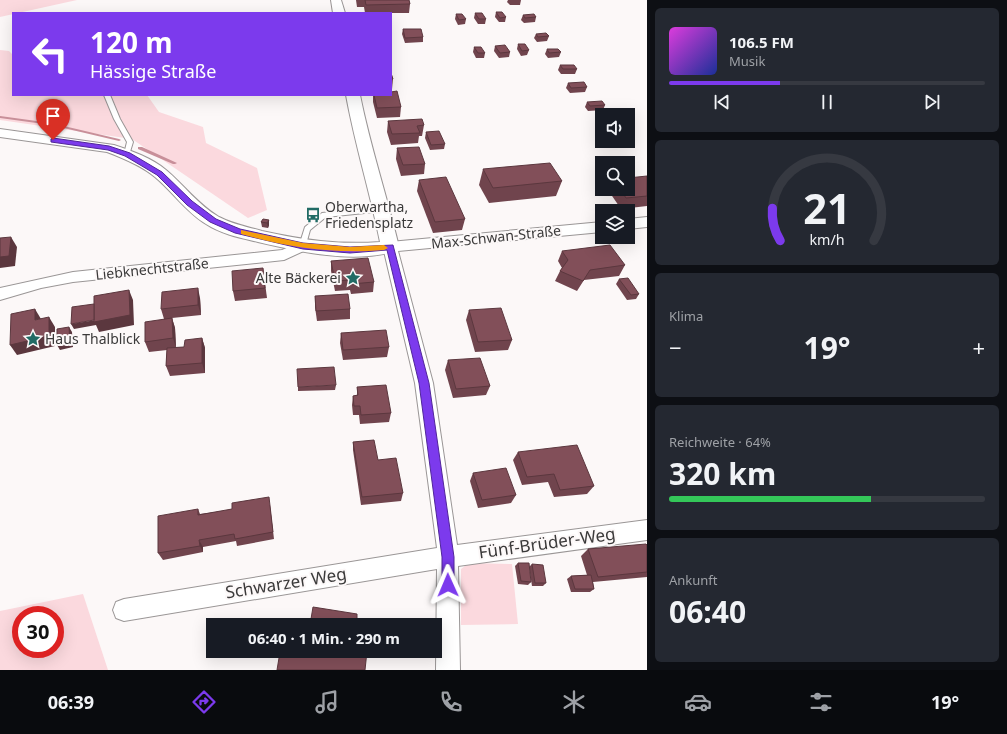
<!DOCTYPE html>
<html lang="de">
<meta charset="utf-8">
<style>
:root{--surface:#171b24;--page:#242831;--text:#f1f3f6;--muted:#9ea1a6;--line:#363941;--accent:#7c3aed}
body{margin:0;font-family:"Noto Sans",sans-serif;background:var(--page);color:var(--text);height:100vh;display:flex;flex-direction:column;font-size:15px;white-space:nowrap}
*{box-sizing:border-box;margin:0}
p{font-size:13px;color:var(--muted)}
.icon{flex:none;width:22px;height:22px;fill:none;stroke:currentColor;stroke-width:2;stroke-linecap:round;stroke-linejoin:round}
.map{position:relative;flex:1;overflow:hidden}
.drawer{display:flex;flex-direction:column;gap:8px;padding:8px;background:#0d0f14;width:360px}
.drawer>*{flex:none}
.top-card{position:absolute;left:12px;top:12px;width:380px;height:84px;border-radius:0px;box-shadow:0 4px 16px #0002;background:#7c3aed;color:#fff;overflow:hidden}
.controls{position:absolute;left:595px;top:108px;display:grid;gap:8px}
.controls a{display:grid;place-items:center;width:40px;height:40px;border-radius:0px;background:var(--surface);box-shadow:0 4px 16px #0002;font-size:20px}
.speed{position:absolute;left:12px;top:606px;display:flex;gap:8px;font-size:20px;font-weight:700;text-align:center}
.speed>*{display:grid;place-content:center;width:52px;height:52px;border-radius:50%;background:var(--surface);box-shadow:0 4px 16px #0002;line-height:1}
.speed .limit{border:6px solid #d22;background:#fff;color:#111}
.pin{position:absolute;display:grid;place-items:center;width:34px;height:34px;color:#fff;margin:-41px -17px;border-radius:50% 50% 50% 0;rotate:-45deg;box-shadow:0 0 4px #0007}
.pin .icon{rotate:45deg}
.me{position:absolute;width:44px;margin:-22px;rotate:359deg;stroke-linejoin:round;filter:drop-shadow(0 0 3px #0008)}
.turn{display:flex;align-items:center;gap:14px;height:84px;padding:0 12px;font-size:18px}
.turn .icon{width:52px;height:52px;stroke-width:2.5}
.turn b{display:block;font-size:28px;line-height:34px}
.big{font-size:30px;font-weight:700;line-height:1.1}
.drawer .card{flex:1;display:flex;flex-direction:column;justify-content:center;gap:6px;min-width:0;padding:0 14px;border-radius:6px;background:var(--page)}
.drawer .dial{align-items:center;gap:0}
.dial svg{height:104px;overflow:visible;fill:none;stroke:var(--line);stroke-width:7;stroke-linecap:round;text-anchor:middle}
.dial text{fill:var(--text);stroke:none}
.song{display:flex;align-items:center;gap:12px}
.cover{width:48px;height:48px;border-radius:6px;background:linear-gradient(135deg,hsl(300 70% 55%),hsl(230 70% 35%))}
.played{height:4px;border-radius:2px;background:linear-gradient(90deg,var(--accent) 35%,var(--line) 35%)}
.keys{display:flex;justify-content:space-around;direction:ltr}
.heat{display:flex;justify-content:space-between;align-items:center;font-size:22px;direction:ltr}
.charge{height:6px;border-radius:3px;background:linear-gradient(90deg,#34c759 64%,var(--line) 0)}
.trip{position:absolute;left:206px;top:618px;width:236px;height:40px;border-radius:0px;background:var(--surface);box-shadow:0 4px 16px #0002;font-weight:700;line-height:40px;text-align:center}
.tabs{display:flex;height:64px;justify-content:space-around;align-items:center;background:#090b0e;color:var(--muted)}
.tabs .icon{width:28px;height:28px}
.tabs .current{color:var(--accent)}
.tabs b{font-size:18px;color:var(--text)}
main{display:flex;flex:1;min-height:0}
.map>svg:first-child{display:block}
.green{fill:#fbd9de;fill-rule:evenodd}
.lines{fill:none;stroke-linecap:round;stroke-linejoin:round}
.stream{fill:#c88f99;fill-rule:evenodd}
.service-casing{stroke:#9a9696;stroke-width:2}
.minor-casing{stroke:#9a9696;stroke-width:2}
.tertiary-casing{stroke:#9a9696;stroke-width:2}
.service{fill:#fff;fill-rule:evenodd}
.minor{fill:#fff;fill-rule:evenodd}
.tertiary{fill:#fff;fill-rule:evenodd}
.wall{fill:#70444d}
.shaded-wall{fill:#5b373e}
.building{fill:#824f59;stroke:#5b373e}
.route{fill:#7c3aed;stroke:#51269a}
.slow{fill:#f59e0b}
.labels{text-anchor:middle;stroke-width:4;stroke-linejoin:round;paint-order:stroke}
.poi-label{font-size:14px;fill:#3b3a3a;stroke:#fcf8f8;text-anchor:start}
.street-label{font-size:14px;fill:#3b3a3a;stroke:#fcf8f8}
.near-street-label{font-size:17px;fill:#3b3a3a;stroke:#fcf8f8}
</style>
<main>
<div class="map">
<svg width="647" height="670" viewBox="0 0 647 670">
<rect width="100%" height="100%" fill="#fcf8f8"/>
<g class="green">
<path d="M0 0H77L0 17Z"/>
<path d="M0 50 9 51 13 55V95H147L159 112 203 127 206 143 257 168 267 210 248 218 132 139 0 120Z"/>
<path d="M469 563 512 564 518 624 461 625V569Z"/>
<path d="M83 594 108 670H0V611ZM21 615H55V649H21Z"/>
</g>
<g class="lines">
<g class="stream">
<path d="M0 116 51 123 119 139 121 140 119 141 51 125 0 118Z"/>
<path d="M138 147H142L177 163 175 164H173L138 149Z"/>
</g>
<g class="service-casing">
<g id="service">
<path d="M104 95H110L120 119 133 142 129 155H125L124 154 127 142 114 119Z"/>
<path d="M382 207H384V211L326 217 310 230 305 248H303L299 246 305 227 322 213Z"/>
</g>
</g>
<g class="minor-casing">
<g id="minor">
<path d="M647 217V227L628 229V219Z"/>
<path d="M602 222V232L398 251 433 383 457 545 647 520V540L458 566 460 670H436L437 569 124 621 116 618 113 610 116 602 124 599 437 548 415 383 383 247 385 244 390 242Z"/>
<path d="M303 241 308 243 310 246 308 249 284 260 73 282 41 288 0 300V288L73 272 282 250Z"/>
</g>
</g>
<g class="tertiary-casing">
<g id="tertiary">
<path d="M331 0H341L345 13H333Z"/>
<path d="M346 95H360C370 146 387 196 399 247L396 251C353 264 301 252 258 242 241 238 221 234 206 224 186 212 173 192 155 177 142 166 123 158 107 152L0 137V129L114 145C132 151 152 158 166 170 184 185 198 205 219 217 232 224 248 227 262 231 303 240 338 245 380 242 370 192 355 145 346 95Z"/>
</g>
</g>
<use href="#service" class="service"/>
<use href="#minor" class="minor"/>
<use href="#tertiary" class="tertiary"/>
</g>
<g class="wall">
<path d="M356 0H409L410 4 409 13H365L364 7H357Z"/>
<path d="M508 0H521L520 5H510L507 2Z"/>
<path d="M496 12 506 17 505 22H499L495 17Z"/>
<path d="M475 13 486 19 485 24H478L474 18Z"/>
<path d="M456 14 466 19 465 24 458 25 455 19Z"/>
<path d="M523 15 536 17 535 22 524 23 521 20Z"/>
<path d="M403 29 423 37V42L405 43 402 34Z"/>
<path d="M536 34 549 36 547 41 537 42 534 38Z"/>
<path d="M518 44 529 50 527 55 521 56 517 49Z"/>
<path d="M495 46 510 52 509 57 499 58 494 51Z"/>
<path d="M474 47 485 53 484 58H476L473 52Z"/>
<path d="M547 49 561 52 559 57 548 58 545 54Z"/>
<path d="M560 65 577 69 575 74H561L558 70Z"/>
<path d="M391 73 393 79 392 89H391Z"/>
<path d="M568 83 587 87 585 92 570 93 566 88Z"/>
<path d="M373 95H391L401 107 400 117 377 118 373 102Z"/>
<path d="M587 102 605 105 603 110 588 111 585 107Z"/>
<path d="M388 121 424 125 422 136H419L418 143 391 145 387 132Z"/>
<path d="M426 132 445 144 444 149 430 150 425 138Z"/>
<path d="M397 148 425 164 424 174 401 176 396 159Z"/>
<path d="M483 169 562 181 556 196 489 203 479 185Z"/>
<path d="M647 176V206L621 209 608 190V189H628Z"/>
<path d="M419 180 465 219 462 230 433 233 417 191Z"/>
<path d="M269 220V225L268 228 262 227 261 222Z"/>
<path d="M562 251 625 265 619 276 584 280 577 291 555 281 560 271 562 268 558 261Z"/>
<path d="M331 261 374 282 373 292 351 294 350 290 335 291 331 271Z"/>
<path d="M263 268 267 298 235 301 233 291Z"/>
<path d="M619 279 639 294 636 299 627 300 616 284Z"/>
<path d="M315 296 350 309V319L317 321 315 307Z"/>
<path d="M200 298 201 315 172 318 175 328 176 348 184 347 202 338 205 348V373L170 376 166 366 167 350 149 352 145 342 164 319 161 309Z"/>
<path d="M469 310 512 340 508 350 475 352 466 320Z"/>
<path d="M341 333 389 347 387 357 343 360 340 343Z"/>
<path d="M448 360 490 386 486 395 453 398 445 370Z"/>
<path d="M336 385 335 390 298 391V387Z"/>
<path d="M357 387 391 413 389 422 360 424 359 415H353L352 405 353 396 357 395Z"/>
<path d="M353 442 378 460 403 493 401 501 361 505 353 450Z"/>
<path d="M518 452 594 486 587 494 554 497 548 482 522 485 513 460Z"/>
<path d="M473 473 516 495 511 503 478 508 470 481Z"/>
<path d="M270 505 274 539 237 546 236 541 203 547V552L163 560 158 553 198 509 200 514Z"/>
<path d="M647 545V577L593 582 594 589 590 592H571L567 579 571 576 587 575 581 556 588 549Z"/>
<path d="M518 563 531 582 528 585 518 584 515 566Z"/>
<path d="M532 564 546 583 543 586H532L529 567Z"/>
</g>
<g class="shaded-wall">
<path d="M269 220V225L268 228 267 223Z"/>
<path d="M11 237 17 247 15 266 0 268V257Z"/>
<path d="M198 288 200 298 201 315 198 305Z"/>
<path d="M129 290 133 300 134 325 99 332 96 325 74 329 71 324 96 320Z"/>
<path d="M35 309 41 319 35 320Z"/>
<path d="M49 317 55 327V346L17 355 10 345Z"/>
<path d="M172 318 175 328 176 348 173 338Z"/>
<path d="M69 327 72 332 73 347 60 350 57 345Z"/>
<path d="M202 338 205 348V373L202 363Z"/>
<path d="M199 540 203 547V552L200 546Z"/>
</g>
<g class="building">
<path d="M365 0H409L410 4 366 5Z"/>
<path d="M496 12H502L506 17 500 18Z"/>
<path d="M475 13H482L486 19H479Z"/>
<path d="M456 14H462L466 19 459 20Z"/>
<path d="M534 14 536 17 525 18 523 15Z"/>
<path d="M403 29H421L423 37 405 38Z"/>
<path d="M546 33 549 36 538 37 536 34Z"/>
<path d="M518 44H525L529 50 522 51Z"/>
<path d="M505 45 510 52 500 53 495 46Z"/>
<path d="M474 47H481L485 53H478Z"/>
<path d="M547 49H558L561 52 549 53Z"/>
<path d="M560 65H574L577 69H563Z"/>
<path d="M391 73 393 79H391Z"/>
<path d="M584 82 587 87 571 88 568 83Z"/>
<path d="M397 91 401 107 377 108 374 95H391V92Z"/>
<path d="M602 101 605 105 590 106 587 102Z"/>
<path d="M422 119 424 125 417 126 420 133 392 134 388 121Z"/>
<path d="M439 131 445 144 431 145 426 132Z"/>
<path d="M419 147 425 164 403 165 397 148Z"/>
<path d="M550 163 562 181 493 188 483 169Z"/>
<path d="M647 176V196L626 198 620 189H628V178Z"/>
<path d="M446 177 465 219 435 222 419 180Z"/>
<path d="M263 219 269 220 267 223 261 222Z"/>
<path d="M11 237 9 256 0 257V238Z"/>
<path d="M610 245 625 265 590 270 583 281 560 271 568 260 562 251Z"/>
<path d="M368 258 374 282 351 284 350 280 335 281 331 261Z"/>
<path d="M263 268 265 288 233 291 232 271Z"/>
<path d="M628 278 639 294 631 295 619 279Z"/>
<path d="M198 288V305L161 309 162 292Z"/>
<path d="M129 290 130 315 94 322V296Z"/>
<path d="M348 294 350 309 316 311 315 296Z"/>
<path d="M94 304V320L71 324 72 307Z"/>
<path d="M501 308 512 340 478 342 469 310Z"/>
<path d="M35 309V320L49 317V336L10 345 11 314Z"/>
<path d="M172 318 173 338 145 342V322Z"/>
<path d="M69 327 70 342 57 345V329Z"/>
<path d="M386 330 389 347 343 350 341 333Z"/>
<path d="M202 338V363L166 366 167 348 184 347 185 340Z"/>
<path d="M480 358 490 386 456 389 448 360Z"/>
<path d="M334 367 336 385 298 387 297 369Z"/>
<path d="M386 385 391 413 361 415 360 406H354L353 396 358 395 357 387Z"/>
<path d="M374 440 378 460 396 458 403 493 362 497 353 442Z"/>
<path d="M577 445 594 486 560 490 554 474 527 477 518 452Z"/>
<path d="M506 468 516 495 482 500 473 473Z"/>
<path d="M269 497 273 532 235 539 234 534 199 540 200 546 158 553V516L198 509V515L232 509V503Z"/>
<path d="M646 544 647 545V572L598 577 588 549Z"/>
<path d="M518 563H529L531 582 521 581Z"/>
<path d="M532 564 543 565 546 583H535Z"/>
<path d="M591 575 594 589H575L571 576Z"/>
<path d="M313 607 357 614V625H310Z"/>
<path d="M307 651H367L365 670H277L280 652 306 656Z"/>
</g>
<path class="route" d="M53 138 109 146 130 153 162 172 192 201 216 219 240 229 303 243 350 247 393 245 429 383 454 557V585L453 589 448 591 444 589 442 585V557L419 383 387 250 350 253 303 249 235 233 210 222 187 205 157 175 125 156 108 150 51 142V139Z"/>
<path class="slow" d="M241 230 303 243 350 247 384 245 388 248 384 250C333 254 291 248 241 234Z"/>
<defs>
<g id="bus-bare" transform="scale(1.2)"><path d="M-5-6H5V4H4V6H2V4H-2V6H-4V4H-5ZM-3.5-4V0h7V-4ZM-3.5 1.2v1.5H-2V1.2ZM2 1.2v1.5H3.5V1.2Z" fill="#216b65" stroke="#fcf8f8" stroke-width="2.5" paint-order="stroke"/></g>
<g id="sight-bare" transform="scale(1.2)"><path d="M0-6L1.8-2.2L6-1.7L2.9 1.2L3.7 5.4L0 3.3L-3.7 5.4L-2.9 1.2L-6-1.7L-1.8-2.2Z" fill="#216b65" stroke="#fcf8f8" stroke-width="2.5" paint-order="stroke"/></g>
</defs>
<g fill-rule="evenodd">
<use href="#bus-bare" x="313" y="215"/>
<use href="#sight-bare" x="353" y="278"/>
<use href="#sight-bare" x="33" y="339"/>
</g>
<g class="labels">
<g class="poi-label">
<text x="325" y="212">Oberwartha,<tspan x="325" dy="16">Friedensplatz</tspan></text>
<text x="341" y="283" text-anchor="end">Alte Bäckerei</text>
<text x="45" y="344">Haus Thalblick</text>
</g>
<g class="street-label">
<text transform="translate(496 237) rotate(-6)" y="5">Max-Schwan-Straße</text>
<text transform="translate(152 269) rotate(-6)" y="5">Liebknechtstraße</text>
</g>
<g class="near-street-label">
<text transform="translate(547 543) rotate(-8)" y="6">Fünf-Brüder-Weg</text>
<text transform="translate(286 583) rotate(-9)" y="6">Schwarzer Weg</text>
</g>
</g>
</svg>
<div class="controls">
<a><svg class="icon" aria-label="sound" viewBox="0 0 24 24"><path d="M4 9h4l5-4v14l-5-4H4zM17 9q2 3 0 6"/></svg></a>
<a><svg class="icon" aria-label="search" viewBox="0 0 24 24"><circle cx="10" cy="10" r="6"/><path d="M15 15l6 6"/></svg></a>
<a><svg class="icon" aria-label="layers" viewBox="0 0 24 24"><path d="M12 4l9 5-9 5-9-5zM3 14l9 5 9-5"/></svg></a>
</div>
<div class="speed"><div class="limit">30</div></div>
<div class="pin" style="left:53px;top:140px;background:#d93025"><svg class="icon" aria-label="arrive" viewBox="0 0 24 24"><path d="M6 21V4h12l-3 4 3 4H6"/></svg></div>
<svg class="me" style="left:448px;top:585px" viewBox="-20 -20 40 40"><path d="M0-17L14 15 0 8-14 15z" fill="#7c3aed" stroke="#fff" stroke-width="4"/></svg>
<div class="trip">06:40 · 1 Min. · 290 m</div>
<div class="top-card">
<div class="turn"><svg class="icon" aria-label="left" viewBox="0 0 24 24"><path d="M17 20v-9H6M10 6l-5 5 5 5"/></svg><div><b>120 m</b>Hässige Straße</div></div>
</div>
</div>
<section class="drawer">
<div class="card">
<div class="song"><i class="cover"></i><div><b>106.5 FM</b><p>Musik</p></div></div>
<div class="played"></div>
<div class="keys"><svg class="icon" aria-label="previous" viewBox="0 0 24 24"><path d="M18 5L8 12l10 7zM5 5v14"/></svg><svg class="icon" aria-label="pause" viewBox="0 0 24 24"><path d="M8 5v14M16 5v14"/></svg><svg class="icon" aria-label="next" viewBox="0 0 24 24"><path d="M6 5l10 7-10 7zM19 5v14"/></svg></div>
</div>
<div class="card dial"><svg viewBox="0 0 100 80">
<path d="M14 69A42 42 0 1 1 86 69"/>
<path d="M14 69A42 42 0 0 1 8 44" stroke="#7c3aed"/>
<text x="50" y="56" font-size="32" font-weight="700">21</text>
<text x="50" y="72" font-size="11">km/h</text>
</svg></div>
<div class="card"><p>Klima</p>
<div class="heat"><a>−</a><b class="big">19°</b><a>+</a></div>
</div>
<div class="card"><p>Reichweite · 64%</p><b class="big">320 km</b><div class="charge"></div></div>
<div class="card"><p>Ankunft</p><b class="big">06:40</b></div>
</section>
</main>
<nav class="tabs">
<b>06:39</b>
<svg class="icon current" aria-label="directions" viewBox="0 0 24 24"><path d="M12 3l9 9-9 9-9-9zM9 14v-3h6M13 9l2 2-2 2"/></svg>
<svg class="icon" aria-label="music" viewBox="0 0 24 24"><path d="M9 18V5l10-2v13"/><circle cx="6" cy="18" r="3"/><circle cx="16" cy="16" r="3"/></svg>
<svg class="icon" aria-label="phone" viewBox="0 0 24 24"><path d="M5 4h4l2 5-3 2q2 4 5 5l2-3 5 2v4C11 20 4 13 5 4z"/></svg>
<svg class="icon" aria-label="climate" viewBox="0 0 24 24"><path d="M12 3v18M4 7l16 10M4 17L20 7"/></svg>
<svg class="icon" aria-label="car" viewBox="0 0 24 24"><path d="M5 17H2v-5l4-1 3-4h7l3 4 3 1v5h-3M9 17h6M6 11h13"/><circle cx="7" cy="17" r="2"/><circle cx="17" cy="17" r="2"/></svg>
<svg class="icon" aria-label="filters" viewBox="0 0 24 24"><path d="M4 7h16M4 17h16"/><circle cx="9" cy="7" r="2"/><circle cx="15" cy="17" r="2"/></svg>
<b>19°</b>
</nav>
